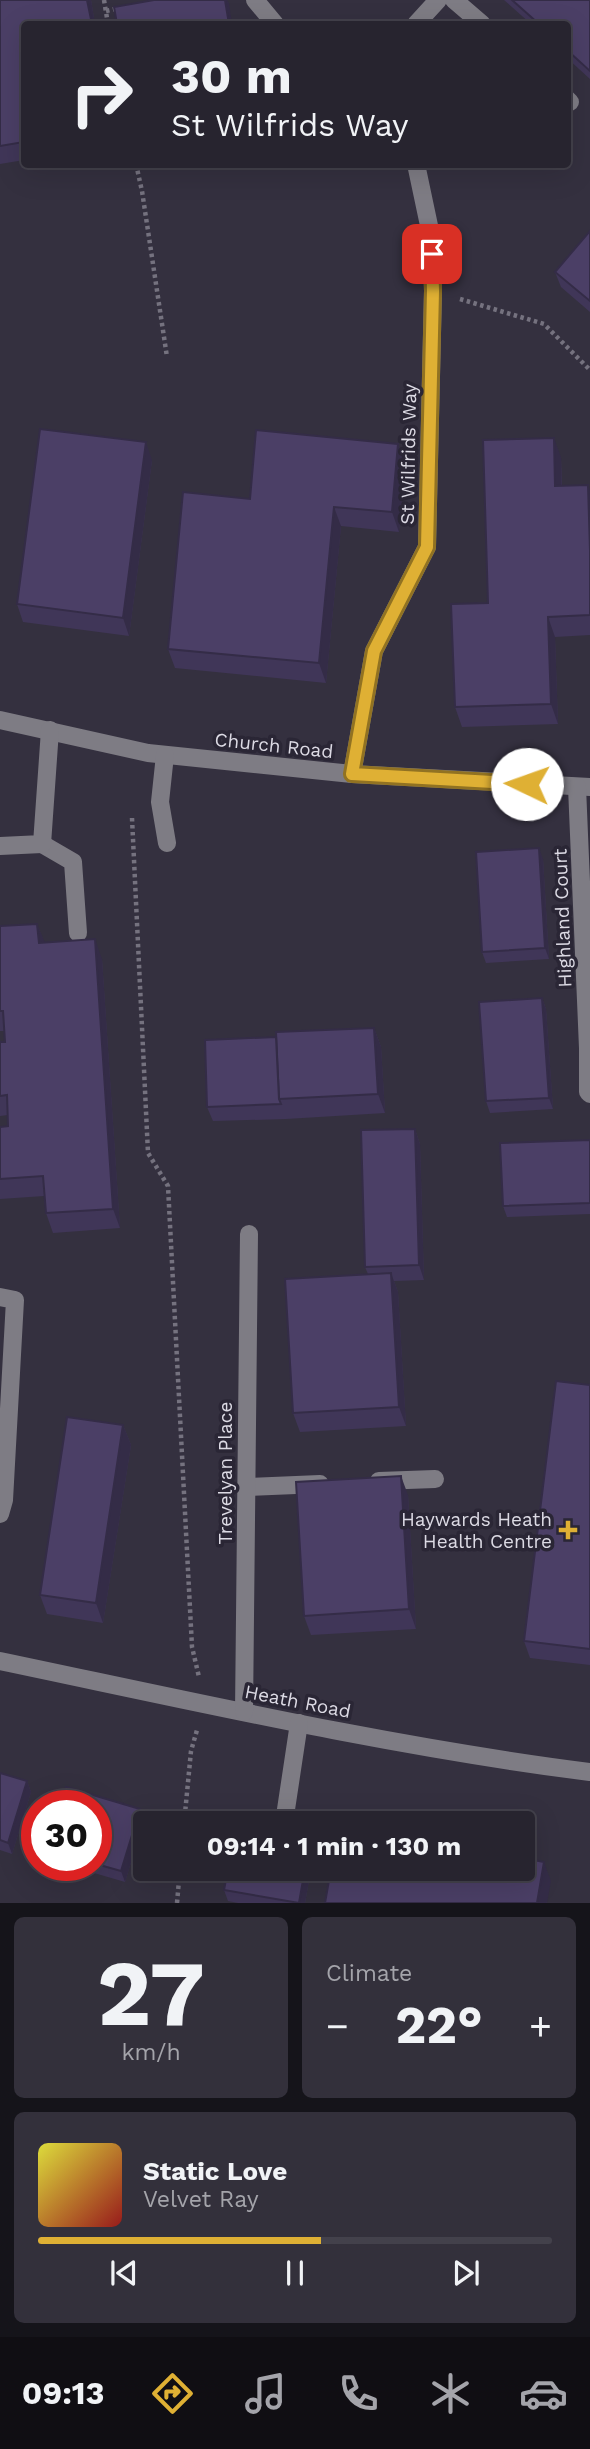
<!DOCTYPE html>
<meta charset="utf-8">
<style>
:root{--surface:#27242f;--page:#33303b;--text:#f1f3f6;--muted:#a4a4aa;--line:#43414b;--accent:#dfb034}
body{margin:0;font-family:"Work Sans",sans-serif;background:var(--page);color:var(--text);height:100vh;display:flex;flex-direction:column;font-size:26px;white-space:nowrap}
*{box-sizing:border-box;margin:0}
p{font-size:23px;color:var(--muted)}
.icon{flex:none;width:38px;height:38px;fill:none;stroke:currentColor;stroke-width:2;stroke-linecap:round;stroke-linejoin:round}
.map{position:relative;height:1903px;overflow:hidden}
.sheet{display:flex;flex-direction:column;gap:14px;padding:14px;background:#15141a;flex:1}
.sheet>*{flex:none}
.top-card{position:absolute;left:21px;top:21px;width:550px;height:147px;border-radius:7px;box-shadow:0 7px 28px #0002,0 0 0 2px var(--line);background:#27242f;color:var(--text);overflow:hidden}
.speed{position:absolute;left:21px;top:1790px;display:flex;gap:14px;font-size:35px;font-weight:700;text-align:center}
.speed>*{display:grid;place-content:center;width:91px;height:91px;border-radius:50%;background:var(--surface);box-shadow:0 7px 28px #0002,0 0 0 2px var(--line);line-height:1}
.speed .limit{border:10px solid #d22;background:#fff;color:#111}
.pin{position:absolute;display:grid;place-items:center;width:60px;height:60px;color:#fff;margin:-30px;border-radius:14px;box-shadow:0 4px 10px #0006}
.me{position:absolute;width:77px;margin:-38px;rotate:273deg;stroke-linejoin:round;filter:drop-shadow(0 0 5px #0008)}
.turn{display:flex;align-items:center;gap:24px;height:147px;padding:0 35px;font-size:32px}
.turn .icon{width:91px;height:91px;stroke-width:2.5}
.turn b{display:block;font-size:49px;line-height:60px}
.big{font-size:52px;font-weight:700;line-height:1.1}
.sheet .tile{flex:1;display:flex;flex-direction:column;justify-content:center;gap:10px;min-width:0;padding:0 24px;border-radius:10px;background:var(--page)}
.sheet .dial{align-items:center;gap:0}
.dial b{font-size:91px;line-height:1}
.song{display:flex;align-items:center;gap:21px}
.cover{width:84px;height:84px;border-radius:10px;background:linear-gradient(135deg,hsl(60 70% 55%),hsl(0 70% 35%))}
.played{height:7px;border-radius:4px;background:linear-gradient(90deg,var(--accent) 55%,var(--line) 55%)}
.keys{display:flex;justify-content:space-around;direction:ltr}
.heat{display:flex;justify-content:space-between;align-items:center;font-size:38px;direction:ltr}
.sheet .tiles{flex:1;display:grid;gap:14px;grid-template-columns:1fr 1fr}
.tile:last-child{grid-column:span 2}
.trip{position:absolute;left:133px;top:1811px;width:402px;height:70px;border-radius:7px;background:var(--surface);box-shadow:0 7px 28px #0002,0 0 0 2px var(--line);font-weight:700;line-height:70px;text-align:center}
.dock{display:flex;height:112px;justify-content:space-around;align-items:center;background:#100e13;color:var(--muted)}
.dock .icon{width:49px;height:49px}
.dock .current{color:var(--accent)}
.dock b{font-size:32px;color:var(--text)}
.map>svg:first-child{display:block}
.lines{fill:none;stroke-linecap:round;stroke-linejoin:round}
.path{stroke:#75727f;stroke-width:4.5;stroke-dasharray:3.5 3.5;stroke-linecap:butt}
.minor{stroke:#7e7c84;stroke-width:18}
.wall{fill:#403658}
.shaded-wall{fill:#342c47}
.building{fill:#4b3f66;stroke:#342c47;stroke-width:2}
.route-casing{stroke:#917222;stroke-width:18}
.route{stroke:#dfb034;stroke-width:12}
.poi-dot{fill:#dfb034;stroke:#2a2635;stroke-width:2.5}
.labels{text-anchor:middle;stroke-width:7;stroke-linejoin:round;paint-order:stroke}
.street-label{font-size:19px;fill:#dcdae4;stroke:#2a2635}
.poi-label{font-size:19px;fill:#dcdae4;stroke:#2a2635;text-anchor:end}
</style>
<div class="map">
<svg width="590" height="1903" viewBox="0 0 590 1903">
<rect width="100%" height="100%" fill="#34303f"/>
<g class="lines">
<g class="path">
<path d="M104 0 108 24"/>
<path d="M106 11 120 8"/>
<path d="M136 164 142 191 167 357"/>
<path d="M460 299 544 324 590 370"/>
<path d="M132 818 148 1153 168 1186 192 1647 199 1677"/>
<path d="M184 1824 191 1751 197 1730"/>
<path d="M177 1903 180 1869"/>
</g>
<g class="minor">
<path d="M255 0 275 24"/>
<path d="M454 0 482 24"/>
<path d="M416 24 438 0"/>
<path d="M567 99 570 102"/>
<path d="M0 720 148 753 352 774 590 787"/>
<path d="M165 755 160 802 167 843"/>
<path d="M352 774 374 651 427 547 433 291 431 235 416 164"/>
<path d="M577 787 588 1048V1092L590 1094"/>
<path d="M42 844 73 862 78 933"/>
<path d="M0 846 42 844 50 730"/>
<path d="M0 1297 15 1300 4 1500 0 1514"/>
<path d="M379 1481 435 1479"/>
<path d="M246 1487 320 1484"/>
<path d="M0 1661C196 1702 392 1747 590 1772"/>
<path d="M244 1712 249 1234"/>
<path d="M285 1816 299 1723"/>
</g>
</g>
<g class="wall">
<path d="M0 0H91L95 24H24V160L0 164Z"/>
<path d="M504 0H590V79L567 58V24H531Z"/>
<path d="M590 231V312L561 287 555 272Z"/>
<path d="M398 444 405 464 399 532 341 526 326 683 175 668 168 649 250 499Z"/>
<path d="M561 457 562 486 590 490V635L555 637 558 724 462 727 455 707 488 603Z"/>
<path d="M152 460 129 636 23 622 17 604Z"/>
<path d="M543 859 549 959 486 963 482 952Z"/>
<path d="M37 924 44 942 102 959 120 1228 53 1233 46 1213 44 1196 0 1199V1127L8 1126V1115L0 1116V1042H5L4 1031H0V926Z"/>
<path d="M542 998 546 1009 553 1109 490 1113 486 1101Z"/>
<path d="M374 1028 381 1047 385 1113 286 1119 213 1121 207 1107 276 1037Z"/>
<path d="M415 1129 420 1144 424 1280 394 1281 398 1292 406 1426 300 1432 293 1413 368 1274 365 1267Z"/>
<path d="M590 1140V1214L507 1217 503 1206Z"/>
<path d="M590 1385V1665L530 1658 524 1641Z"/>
<path d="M123 1425 131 1445 103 1623 47 1614 40 1595Z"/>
<path d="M408 1495 416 1629 311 1635 304 1616Z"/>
<path d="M0 1773 27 1781 31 1792 12 1854 0 1850Z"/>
<path d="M96 1806 140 1809 144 1820 125 1882 70 1866H96Z"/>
<path d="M228 1869H311L305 1903H238L228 1901 224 1890Z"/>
</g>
<g class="shaded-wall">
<path d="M87 0H91L95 24H92Z"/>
<path d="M225 0H227L229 3 232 24H229Z"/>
<path d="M554 438 561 457 562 505 555 486Z"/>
<path d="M146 442 152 460 129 636 123 618Z"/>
<path d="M398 444 405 464 399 532 392 512Z"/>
<path d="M588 485 590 490V550Z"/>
<path d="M334 507 341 526 326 683 319 663Z"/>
<path d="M548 617 555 637 558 724 551 704Z"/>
<path d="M539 848 543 859 549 959 545 948Z"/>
<path d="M37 924 45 943H39Z"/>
<path d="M95 939 102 959 120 1228 113 1209Z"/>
<path d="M542 998 546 1009 553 1109 549 1098Z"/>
<path d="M374 1028 381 1047 385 1113 378 1094Z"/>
<path d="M415 1129 420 1144 424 1280 419 1265Z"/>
<path d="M391 1273 398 1292 406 1426 399 1407Z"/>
<path d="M123 1425 131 1445 103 1623 96 1603Z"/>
<path d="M401 1476 408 1495 416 1629 409 1609Z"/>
<path d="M27 1781 31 1792 12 1854 8 1843Z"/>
<path d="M140 1809 144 1820 125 1882 121 1871Z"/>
<path d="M544 1862 551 1881 547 1903H537Z"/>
<path d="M305 1869H311L305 1903H299Z"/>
</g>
<g class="building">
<path d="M0 0H87L92 24H24V142L0 146Z"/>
<path d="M154 0H225L229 24H117L114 7Z"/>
<path d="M512 0H590V71L567 50V24H539Z"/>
<path d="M590 231V301L555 272Z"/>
<path d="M40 429 146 442 123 618 17 604Z"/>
<path d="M256 430 398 444 392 512 334 507 319 663 168 649 183 492 250 499Z"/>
<path d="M554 438 555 486 588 485 590 550V615L548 617 551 704 455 707 451 604 488 603 483 440Z"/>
<path d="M539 848 545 948 482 952 476 852Z"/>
<path d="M37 924 39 943 95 939 113 1209 46 1213 43 1176 0 1179V1127L8 1126 7 1095 0 1096V1042H5L3 1011H0V926Z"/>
<path d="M542 998 549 1098 486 1101 479 1002Z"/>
<path d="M374 1028 378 1094 279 1099 276 1032Z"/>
<path d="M276 1037 279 1099 281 1104 207 1107 205 1040Z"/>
<path d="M415 1129 419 1265 365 1267 361 1130Z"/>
<path d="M590 1140V1203L503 1206 500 1143Z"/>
<path d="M391 1273 399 1407 293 1413 285 1279Z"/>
<path d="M556 1381 590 1385V1649L524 1641Z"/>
<path d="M67 1417 123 1425 96 1603 40 1595Z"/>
<path d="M401 1476 409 1609 304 1616 296 1482Z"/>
<path d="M0 1773 27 1781 8 1843 0 1840Z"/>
<path d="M66 1787 140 1809 121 1871 96 1864V1806H60Z"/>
<path d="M523 1858 544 1862 537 1903H325L331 1869H523Z"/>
<path d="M228 1869H305L299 1903 224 1890Z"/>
</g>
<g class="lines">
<g class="route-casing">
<path id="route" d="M432 254 433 291 427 547 374 651 352 774 527 784"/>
</g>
<use href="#route" class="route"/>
</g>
<path class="poi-dot" d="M564.5 1519.5h7v7h7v7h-7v7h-7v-7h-7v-7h7z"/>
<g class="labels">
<g class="street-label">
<text transform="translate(408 454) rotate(-89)" y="7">St Wilfrids Way</text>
<text transform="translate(274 745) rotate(6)" y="7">Church Road</text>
<text transform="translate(562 918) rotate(-92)" y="7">Highland Court</text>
<text transform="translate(225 1473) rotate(-90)" y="7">Trevelyan Place</text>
<text transform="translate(298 1701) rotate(11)" y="7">Heath Road</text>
</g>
<g class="poi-label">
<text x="552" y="1526">Haywards Heath<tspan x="552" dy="22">Health Centre</tspan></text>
</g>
</g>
</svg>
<div class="speed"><div class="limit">30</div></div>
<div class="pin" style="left:432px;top:254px;background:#d93025"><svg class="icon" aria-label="arrive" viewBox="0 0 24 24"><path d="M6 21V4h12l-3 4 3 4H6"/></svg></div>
<svg class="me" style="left:527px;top:784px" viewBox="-20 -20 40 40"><circle r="19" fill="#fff"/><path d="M0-13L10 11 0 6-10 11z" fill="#dfb034"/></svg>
<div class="trip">09:14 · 1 min · 130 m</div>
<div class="top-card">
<div class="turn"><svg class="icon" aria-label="right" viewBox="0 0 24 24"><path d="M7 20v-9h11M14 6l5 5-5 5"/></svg><div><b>30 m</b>St Wilfrids Way</div></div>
</div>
</div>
<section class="sheet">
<div class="tiles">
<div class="tile dial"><b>27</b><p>km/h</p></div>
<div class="tile"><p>Climate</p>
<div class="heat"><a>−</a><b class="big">22°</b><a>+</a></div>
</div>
<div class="tile">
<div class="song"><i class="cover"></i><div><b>Static Love</b><p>Velvet Ray</p></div></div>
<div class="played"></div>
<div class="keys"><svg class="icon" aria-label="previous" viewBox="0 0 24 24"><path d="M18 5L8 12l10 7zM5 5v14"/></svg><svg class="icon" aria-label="pause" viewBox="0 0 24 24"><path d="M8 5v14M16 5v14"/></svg><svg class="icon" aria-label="next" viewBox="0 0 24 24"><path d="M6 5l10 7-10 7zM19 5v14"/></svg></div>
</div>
</div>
</section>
<nav class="dock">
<b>09:13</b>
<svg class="icon current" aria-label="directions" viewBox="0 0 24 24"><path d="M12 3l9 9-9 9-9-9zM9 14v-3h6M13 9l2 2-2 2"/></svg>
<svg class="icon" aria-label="music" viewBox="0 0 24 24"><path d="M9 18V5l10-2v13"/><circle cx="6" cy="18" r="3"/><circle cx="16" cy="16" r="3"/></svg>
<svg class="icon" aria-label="phone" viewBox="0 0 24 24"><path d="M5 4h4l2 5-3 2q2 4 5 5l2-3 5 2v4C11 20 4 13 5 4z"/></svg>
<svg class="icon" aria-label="climate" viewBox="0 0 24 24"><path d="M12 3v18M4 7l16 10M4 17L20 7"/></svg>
<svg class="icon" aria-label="car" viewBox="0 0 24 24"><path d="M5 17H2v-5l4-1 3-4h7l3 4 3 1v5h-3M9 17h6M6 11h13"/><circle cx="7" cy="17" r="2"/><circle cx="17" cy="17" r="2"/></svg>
</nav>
